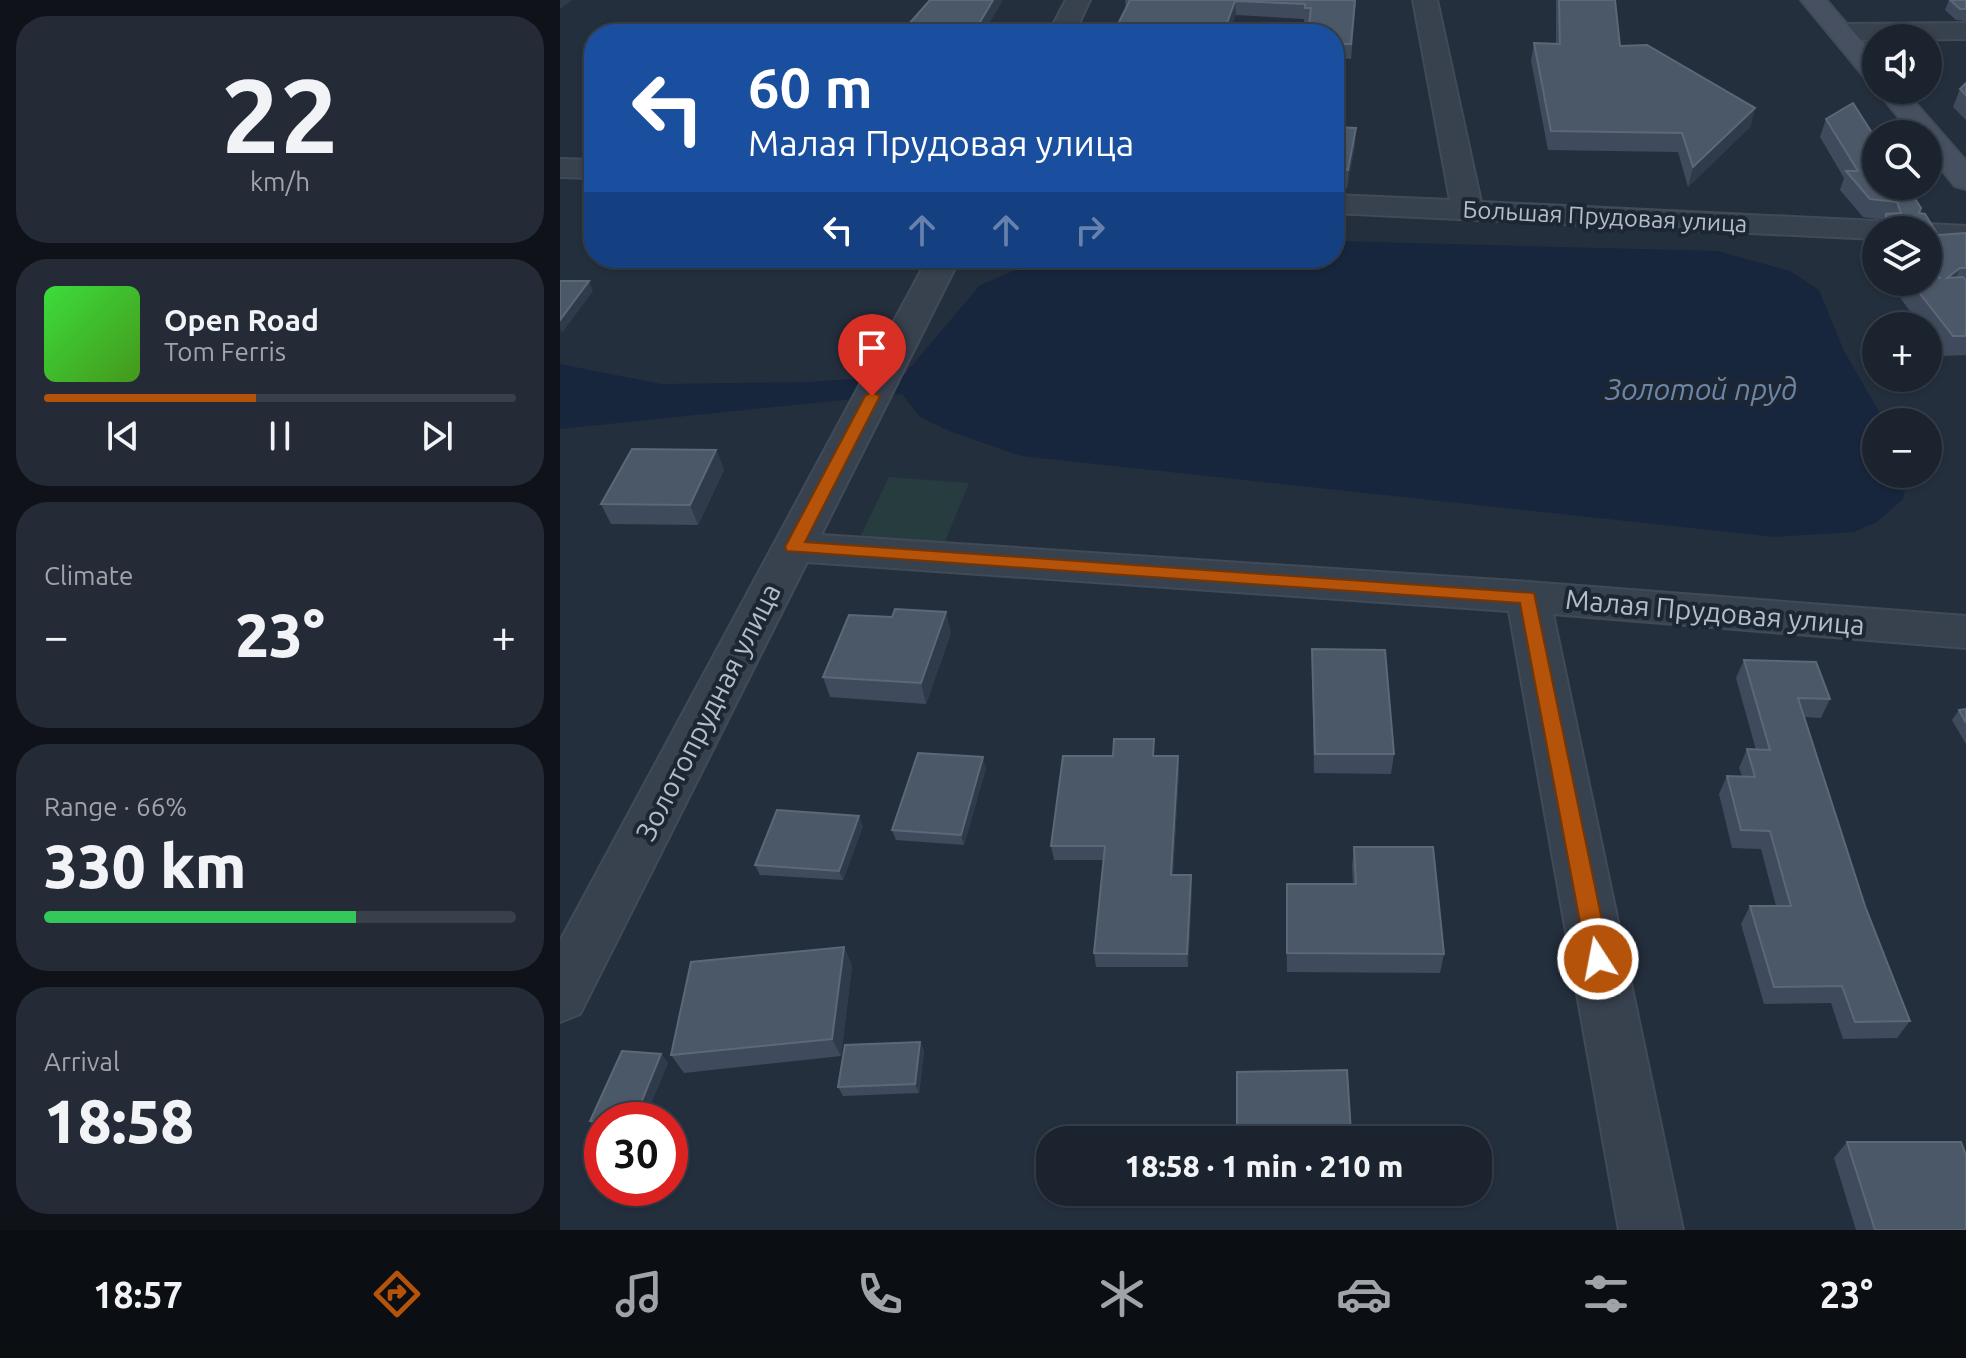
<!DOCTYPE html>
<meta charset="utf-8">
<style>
:root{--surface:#1b232e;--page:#242b36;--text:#f1f3f6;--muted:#a0a4aa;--line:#39404a;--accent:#b45309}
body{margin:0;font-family:Ubuntu,sans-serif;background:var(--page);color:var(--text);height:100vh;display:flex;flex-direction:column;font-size:30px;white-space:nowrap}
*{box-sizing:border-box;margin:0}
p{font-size:26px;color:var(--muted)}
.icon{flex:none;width:44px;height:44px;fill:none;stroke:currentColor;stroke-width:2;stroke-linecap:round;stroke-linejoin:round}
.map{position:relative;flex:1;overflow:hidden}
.drawer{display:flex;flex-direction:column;gap:16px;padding:16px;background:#0f1319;width:560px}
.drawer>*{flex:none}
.guide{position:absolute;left:24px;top:24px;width:760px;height:244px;border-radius:32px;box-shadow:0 2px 6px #0004,0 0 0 2px var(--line);background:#1a4fa0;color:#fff;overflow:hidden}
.tools{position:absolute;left:1302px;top:24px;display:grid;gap:16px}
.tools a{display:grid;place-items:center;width:80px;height:80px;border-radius:50%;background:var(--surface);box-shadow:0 2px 6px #0004,0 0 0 2px var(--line);font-size:40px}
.speed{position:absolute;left:24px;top:1102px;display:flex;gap:16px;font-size:40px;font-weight:700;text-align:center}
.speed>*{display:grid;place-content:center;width:104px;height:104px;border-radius:50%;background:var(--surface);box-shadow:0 2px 6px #0004,0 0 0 2px var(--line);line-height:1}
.speed .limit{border:12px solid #d22;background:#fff;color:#111}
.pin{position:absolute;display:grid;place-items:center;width:68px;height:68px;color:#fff;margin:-82px -34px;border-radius:50% 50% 50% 0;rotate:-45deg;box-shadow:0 0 8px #0007}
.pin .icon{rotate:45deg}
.me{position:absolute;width:88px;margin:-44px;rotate:349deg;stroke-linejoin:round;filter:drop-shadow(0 0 6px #0008)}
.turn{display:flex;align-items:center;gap:28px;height:168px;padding:0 32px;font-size:36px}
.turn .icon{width:104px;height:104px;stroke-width:2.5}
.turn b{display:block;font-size:56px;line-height:68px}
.lanes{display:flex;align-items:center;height:76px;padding:0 32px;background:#0003;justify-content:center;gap:40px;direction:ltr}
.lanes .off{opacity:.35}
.big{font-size:60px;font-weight:800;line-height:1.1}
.drawer .tile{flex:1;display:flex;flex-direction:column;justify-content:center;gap:12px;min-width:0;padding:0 28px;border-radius:32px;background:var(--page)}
.drawer .dial{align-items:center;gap:0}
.dial b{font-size:104px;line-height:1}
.song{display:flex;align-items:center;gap:24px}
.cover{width:96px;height:96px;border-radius:12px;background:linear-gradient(135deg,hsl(120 70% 55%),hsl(100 70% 35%))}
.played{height:8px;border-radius:4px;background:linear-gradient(90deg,var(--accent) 45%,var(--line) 45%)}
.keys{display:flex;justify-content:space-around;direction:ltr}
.heat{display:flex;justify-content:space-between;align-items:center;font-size:44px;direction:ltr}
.charge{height:12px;border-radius:6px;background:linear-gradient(90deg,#34c759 66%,var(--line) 0)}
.trip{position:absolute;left:476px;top:1126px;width:456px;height:80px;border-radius:32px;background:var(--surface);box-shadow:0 2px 6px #0004,0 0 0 2px var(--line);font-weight:800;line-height:80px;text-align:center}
.menu{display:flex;height:128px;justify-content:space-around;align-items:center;background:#0b0e12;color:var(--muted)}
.menu .icon{width:56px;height:56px}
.menu .selected{color:var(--accent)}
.menu b{font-size:36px;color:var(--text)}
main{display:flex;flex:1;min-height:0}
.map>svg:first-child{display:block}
.green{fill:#263c3f}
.water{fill:#17263c}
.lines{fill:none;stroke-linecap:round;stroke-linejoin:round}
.minor-casing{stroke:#414a57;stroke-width:4}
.secondary-casing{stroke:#414a57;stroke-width:4}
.minor{fill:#38414e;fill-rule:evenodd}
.secondary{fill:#465061;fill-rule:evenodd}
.wall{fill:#3f4b5c}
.shaded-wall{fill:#2f3b4b}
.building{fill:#4b5868;stroke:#5c6777;stroke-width:2}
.route{fill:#b45309;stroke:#753606;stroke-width:2}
.labels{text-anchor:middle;stroke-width:8;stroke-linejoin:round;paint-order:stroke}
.far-street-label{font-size:24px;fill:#b4bcc9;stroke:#1d2633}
.street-label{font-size:28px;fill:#b4bcc9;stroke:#1d2633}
.water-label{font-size:30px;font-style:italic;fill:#6d86a8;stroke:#1d2633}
</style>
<main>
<section class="drawer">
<div class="tile dial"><b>22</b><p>km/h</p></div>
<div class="tile">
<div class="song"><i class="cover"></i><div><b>Open Road</b><p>Tom Ferris</p></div></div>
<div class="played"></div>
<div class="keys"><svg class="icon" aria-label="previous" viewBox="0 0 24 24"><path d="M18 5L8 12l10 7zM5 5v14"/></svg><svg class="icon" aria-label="pause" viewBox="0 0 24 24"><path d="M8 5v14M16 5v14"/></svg><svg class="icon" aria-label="next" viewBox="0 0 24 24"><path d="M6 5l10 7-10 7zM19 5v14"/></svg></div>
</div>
<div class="tile"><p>Climate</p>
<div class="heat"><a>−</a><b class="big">23°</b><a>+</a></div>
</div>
<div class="tile"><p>Range · 66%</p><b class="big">330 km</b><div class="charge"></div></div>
<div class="tile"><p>Arrival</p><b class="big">18:58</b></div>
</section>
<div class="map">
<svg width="1406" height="1230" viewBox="0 0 1406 1230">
<rect width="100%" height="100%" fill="#242f3e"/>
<path class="green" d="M329 477 409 483 384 544 300 537Z"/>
<path class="water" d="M774 241 1157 251 1230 271 1259 290 1284 351 1325 422H1316V474H1348L1343 499 1317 522 1294 532 1215 537 461 456 392 432 360 417 342 394 0 429V364L101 384 248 382 344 375 420 285 485 258H774Z"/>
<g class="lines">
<g class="minor-casing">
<g id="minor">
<path d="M506 0H530L514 34H488Z"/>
<path d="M853 0H877L921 202 1316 221 1327 223 1332 230H1316V239L774 213V195L890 200Z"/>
<path d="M1406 23V39L1281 40 1272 37 1268 32 1272 27 1281 24Z"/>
<path d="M0 159 34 160V178L0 177Z"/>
<path d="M1368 224 1406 226V244L1368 242V230H1354Z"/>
<path d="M368 258H400L261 535 968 582 1406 616V648L993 614 1123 1230H1059L949 611 247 562 20 1014 0 1022V941Z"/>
</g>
</g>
<g class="secondary-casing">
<g id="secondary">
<path d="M1241 0H1266L1316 58V82L1307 80Z"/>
<path d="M1317 90H1344L1406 161V189L1395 186 1368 153V134H1352Z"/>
</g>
</g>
<use href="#minor" class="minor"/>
<use href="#secondary" class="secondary"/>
</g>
<g class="wall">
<path d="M565 0H796L791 59 774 58V34L749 22H744V19L676 15 566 8Z"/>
<path d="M996 0H1055L1060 46 1195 108 1190 127 1128 187 1118 152 988 150 971 61 974 43 996 44Z"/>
<path d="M1389 0H1406V21L1396 20 1385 10Z"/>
<path d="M1406 83V120L1393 107 1400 89Z"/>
<path d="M1266 119 1359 213 1378 235 1406 233V355L1384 356 1368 335V326H1361L1341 299 1348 282H1368V230H1321L1323 226 1320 230 1324 220 1303 217 1280 190 1284 178 1260 137Z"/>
<path d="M774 127 795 146 787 188 774 187Z"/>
<path d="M156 450 164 470 138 525 51 524 41 504Z"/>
<path d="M332 617 391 633 366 704 270 697 263 677Z"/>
<path d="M752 649 834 754 831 774 754 773 752 669Z"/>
<path d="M1184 660 1270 699 1261 718 1244 717 1305 906 1350 1021 1337 1038 1283 1039 1271 1003 1204 1004 1181 924 1190 906H1216L1201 849 1172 848 1159 794 1167 776H1182L1179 768 1187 749 1196 750 1176 678Z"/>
<path d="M1406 709V744L1392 720 1399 710Z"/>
<path d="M595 756 619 770 613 875H631L632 889 628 967H536L534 953 544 860H494L491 846Z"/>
<path d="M426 768 404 845 336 840 332 830Z"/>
<path d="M303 826 283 880 200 875 195 865Z"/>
<path d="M794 847 884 954 880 973 727 972 726 903 793 884 792 866Z"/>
<path d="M284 947 292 966 281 1056 124 1073 111 1055Z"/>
<path d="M360 1042 364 1051 359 1093 283 1096 278 1087Z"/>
<path d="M101 1054 108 1063 84 1120H42V1130H38L30 1121Z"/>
<path d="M677 1072 791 1133V1140H677Z"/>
<path d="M1287 1142 1406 1230H1296L1274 1158Z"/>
</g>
<g class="shaded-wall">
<path d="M0 0H12L0 9Z"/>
<path d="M433 0H443L423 34H413Z"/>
<path d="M675 1 676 15 669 34H663Z"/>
<path d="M1195 108 1190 127 1128 187 1133 167Z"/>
<path d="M796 128 795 146 787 188 788 170Z"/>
<path d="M1400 268 1392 287 1387 278Z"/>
<path d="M29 281 33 291 2 333 0 328V320Z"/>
<path d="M156 450 164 470 138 525 130 505Z"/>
<path d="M386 612 391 633 366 704 361 683Z"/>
<path d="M618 756 619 770 612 889 611 875Z"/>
<path d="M423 757 426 768 404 845 401 835Z"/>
<path d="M299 816 303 826 283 880 279 871Z"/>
<path d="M631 875 632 889 628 967 627 954Z"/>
<path d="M284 947 292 966 281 1056 272 1039Z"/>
<path d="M360 1042 364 1051 359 1093 355 1084Z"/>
<path d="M101 1054 108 1063 84 1120H74Z"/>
</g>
<g class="building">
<path d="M370 0H433L413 34H340Z"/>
<path d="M570 0H795L791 44H774V34H748L751 8H745V4L675 1 663 34H553Z"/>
<path d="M999 0H1055L1060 46 1087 45 1195 108 1133 167 1122 133 991 131 974 43 1000 44Z"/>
<path d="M1390 0H1406V9H1400Z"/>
<path d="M298 27 307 34H292Z"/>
<path d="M1406 83V95L1400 89Z"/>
<path d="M1293 103 1316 139V186H1347L1361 208 1359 213 1365 214 1378 235 1406 233V268H1400L1387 278 1403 277 1406 281V336H1393L1351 282H1368V279L1380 278 1368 265V230H1338L1326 217V214L1341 213 1337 202 1310 199 1286 171H1298L1266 119Z"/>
<path d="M774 127 796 128 788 170 774 169Z"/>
<path d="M0 281H29L0 320Z"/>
<path d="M72 449 156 450 130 505 41 504Z"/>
<path d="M335 609 386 612 361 683 263 677 289 615 332 617Z"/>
<path d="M752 649 825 650 834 754H755Z"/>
<path d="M1184 660 1256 662 1270 699 1238 698 1305 906 1350 1021 1295 1022 1282 986 1214 987 1190 906H1231L1210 831 1181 830 1167 776 1195 777 1187 749 1210 750Z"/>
<path d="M1406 709V723L1399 710Z"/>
<path d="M554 739H594L593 756H618L611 875H631L627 954 534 953 545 846H491L503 756H553Z"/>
<path d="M358 753 423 757 401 835 332 830Z"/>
<path d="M217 810 299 816 279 871 195 865Z"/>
<path d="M794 847H873L884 954 727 953V884H796Z"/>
<path d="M284 947 272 1039 111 1055 131 962Z"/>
<path d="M360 1042 355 1084 278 1087 285 1045Z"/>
<path d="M62 1051 101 1054 74 1120H42V1122L30 1121Z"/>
<path d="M787 1070 791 1133 677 1136V1072Z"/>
<path d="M1287 1142H1401L1406 1155V1230H1315Z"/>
</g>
<path class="route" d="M312 392 320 396 245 542 974 593 1050 959 1046 966 1038 969 1030 966 1027 959 960 603 227 551 225 547 305 396Z"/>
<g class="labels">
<g class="far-street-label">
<text transform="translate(1045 217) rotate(3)" y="8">Большая Прудовая улица</text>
</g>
<g class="street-label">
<text transform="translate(1155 612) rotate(5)" y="10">Малая Прудовая улица</text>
<text transform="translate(148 712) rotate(-63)" y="10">Золотопрудная улица</text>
</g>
<g class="water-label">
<text x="1141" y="400">Золотой пруд</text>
</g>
</g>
</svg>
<div class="tools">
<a><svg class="icon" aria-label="sound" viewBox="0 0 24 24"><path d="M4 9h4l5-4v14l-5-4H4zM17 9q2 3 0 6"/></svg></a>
<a><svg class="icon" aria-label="search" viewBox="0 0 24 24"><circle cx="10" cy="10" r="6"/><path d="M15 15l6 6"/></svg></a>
<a><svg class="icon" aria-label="layers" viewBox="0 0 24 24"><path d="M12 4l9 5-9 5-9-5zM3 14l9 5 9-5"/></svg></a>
<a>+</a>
<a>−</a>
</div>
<div class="speed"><div class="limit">30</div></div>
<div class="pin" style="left:312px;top:396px;background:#d93025"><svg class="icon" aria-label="arrive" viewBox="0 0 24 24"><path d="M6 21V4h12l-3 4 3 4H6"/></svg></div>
<svg class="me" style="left:1038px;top:959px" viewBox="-20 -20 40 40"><circle r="17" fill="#b45309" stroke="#fff" stroke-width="3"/><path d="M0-11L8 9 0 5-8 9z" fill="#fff"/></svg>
<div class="trip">18:58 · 1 min · 210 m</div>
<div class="guide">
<div class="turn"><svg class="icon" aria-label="left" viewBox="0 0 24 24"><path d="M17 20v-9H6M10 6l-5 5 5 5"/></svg><div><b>60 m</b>Малая Прудовая улица</div></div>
<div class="lanes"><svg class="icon" aria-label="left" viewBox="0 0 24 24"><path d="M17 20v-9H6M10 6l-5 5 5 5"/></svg><svg class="icon off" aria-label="ahead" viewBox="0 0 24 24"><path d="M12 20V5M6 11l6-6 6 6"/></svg><svg class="icon off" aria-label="ahead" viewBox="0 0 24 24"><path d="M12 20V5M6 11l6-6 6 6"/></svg><svg class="icon off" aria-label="right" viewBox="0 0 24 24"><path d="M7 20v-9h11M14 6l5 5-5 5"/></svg></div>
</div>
</div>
</main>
<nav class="menu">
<b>18:57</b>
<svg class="icon selected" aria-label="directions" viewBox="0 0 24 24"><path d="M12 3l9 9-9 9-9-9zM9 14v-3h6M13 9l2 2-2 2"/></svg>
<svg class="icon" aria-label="music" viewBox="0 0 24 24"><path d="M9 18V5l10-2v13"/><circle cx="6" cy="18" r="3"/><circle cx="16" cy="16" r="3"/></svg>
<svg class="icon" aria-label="phone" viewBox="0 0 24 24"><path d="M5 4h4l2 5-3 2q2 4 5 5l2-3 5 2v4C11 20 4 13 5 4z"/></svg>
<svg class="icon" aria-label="climate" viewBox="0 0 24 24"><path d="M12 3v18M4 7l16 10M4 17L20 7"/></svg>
<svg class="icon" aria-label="car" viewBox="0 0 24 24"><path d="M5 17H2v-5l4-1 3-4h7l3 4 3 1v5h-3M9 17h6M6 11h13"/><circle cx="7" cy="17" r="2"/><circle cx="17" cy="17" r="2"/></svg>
<svg class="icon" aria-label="filters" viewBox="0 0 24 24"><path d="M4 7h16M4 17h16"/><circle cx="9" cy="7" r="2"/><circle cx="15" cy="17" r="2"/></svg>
<b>23°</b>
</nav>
